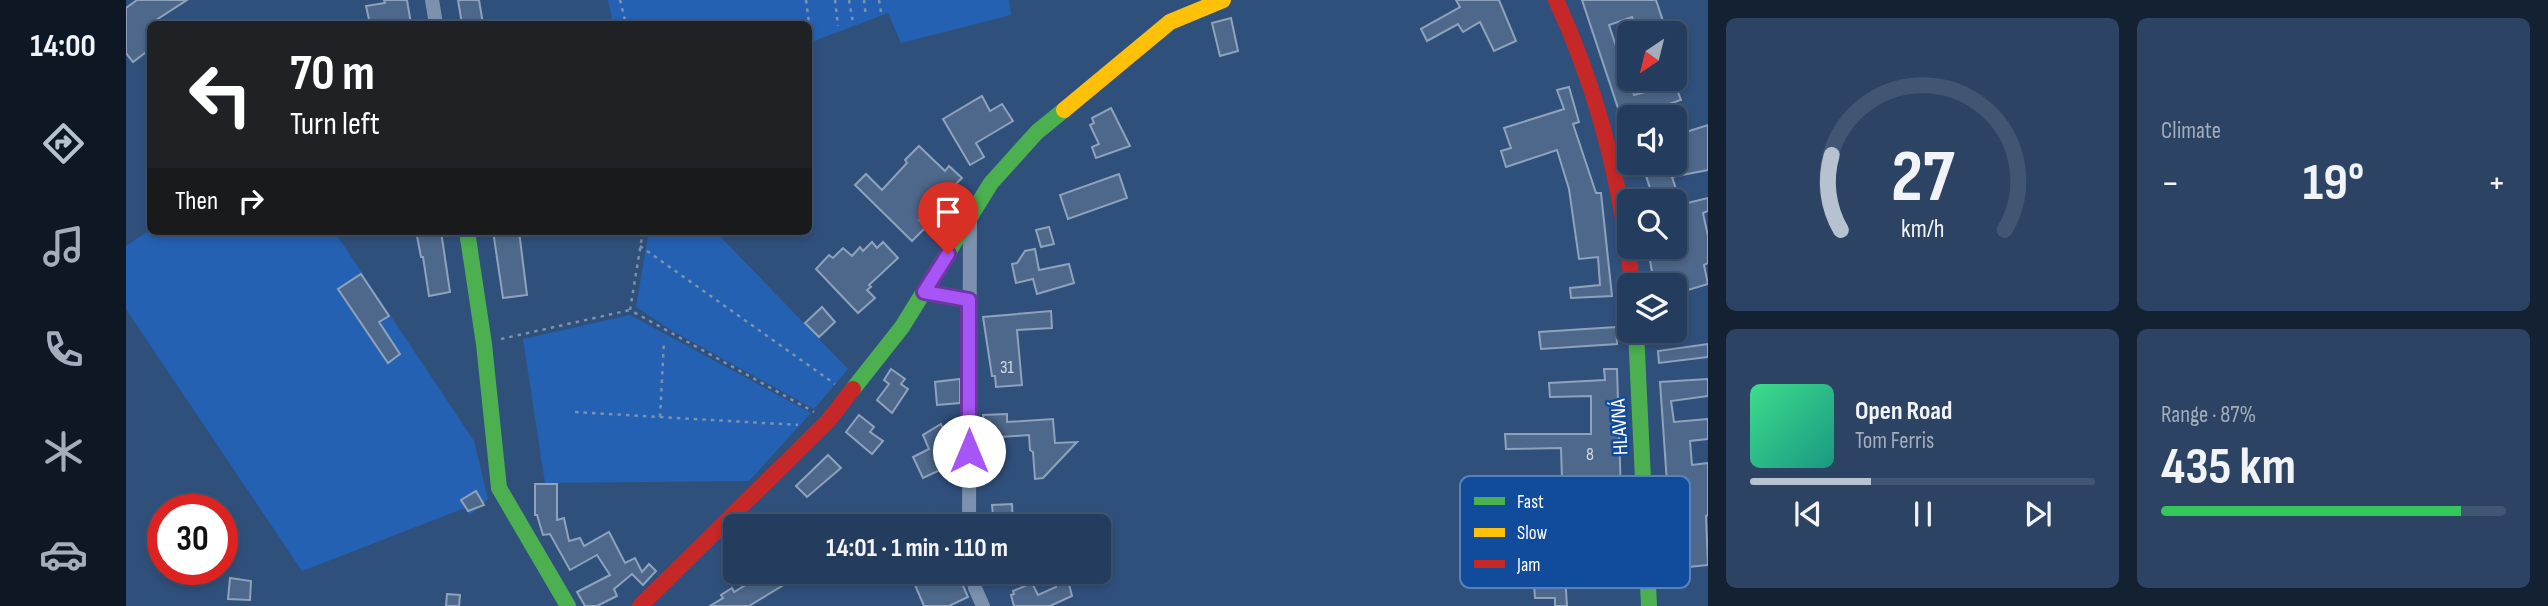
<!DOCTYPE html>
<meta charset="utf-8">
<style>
:root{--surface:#243c5d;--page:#2c4363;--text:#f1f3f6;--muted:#a3adbc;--line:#415672;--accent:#b7c2d1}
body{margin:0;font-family:"Sofia Sans Condensed",sans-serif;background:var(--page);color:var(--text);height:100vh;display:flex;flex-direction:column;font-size:26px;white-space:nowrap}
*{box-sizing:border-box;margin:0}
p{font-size:23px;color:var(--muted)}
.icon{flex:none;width:38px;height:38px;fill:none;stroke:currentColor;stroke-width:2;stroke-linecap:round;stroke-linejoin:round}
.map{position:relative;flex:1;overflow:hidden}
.panel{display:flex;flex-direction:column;gap:18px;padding:18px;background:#142133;width:840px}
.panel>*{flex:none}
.guide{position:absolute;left:21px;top:21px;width:665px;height:214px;border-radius:10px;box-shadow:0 4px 10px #0003,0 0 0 2px var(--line);background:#202124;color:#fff;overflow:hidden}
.needle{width:46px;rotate:215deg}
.fabs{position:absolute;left:1491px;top:21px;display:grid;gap:14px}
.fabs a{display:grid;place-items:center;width:70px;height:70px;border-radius:10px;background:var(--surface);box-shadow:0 4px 10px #0003,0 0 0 2px var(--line);font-size:35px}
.speed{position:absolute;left:21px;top:494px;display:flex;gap:14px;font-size:35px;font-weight:700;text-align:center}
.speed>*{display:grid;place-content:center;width:91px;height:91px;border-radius:50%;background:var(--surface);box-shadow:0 4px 10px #0003,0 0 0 2px var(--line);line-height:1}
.speed .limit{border:10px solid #d22;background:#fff;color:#111}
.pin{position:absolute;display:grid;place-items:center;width:60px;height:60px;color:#fff;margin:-72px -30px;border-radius:50% 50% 50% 0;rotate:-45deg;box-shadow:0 0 7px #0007}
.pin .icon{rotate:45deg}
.me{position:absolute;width:77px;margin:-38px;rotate:0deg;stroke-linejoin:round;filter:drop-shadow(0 0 5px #0008)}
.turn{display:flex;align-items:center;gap:24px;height:147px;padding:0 28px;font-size:32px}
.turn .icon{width:91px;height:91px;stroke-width:2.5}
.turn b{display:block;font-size:49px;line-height:60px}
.then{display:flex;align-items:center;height:66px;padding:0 28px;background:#0003;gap:14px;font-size:26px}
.big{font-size:52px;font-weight:700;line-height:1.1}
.panel .tile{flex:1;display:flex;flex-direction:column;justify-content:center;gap:10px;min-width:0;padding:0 24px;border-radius:10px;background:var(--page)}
.panel .dial{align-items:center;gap:0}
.dial svg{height:182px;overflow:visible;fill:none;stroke:var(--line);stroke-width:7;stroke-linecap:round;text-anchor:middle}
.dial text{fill:var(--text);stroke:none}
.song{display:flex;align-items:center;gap:21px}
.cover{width:84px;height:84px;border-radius:10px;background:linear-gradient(135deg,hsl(150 70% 55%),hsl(170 70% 35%))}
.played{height:7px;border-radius:4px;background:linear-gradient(90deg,var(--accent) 35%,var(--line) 35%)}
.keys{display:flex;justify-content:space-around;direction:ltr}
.heat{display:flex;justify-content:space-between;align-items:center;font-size:38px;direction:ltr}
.charge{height:10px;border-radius:5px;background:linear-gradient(90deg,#34c759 87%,var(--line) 0)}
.panel .tiles{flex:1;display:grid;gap:18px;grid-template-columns:repeat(2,1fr)}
.trip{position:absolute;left:597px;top:514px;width:388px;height:70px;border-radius:10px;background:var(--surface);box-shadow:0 4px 10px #0003,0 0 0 2px var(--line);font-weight:700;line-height:70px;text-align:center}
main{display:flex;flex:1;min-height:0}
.menu{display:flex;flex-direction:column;width:126px;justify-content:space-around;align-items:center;background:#0e1825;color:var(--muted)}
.menu .icon{width:49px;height:49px}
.menu .active{color:var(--accent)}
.menu b{font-size:32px;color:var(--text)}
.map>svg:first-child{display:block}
.green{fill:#2561b2}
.building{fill:#4e688b;stroke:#8fa2bb;stroke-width:2}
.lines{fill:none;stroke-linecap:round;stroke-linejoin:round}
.path{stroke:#7b91ae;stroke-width:2.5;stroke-dasharray:3.5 5;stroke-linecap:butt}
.street{stroke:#7b91ae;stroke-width:14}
.fast{stroke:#4caf50;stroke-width:16}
.slow{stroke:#ffc107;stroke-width:16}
.jam{stroke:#c62828;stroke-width:16}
.route-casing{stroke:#6d37a1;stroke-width:18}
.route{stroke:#a855f7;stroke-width:12}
.labels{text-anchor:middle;stroke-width:5;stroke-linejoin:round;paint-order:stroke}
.number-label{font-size:18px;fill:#d3d9e2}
.street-label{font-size:21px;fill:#fff;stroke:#104b9c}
.key{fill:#104b9c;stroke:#5881ba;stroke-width:2}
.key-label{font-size:19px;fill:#fff}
</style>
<main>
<nav class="menu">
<b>14:00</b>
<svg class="icon active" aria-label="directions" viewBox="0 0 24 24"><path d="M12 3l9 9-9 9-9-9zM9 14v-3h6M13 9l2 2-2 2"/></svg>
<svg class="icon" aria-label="music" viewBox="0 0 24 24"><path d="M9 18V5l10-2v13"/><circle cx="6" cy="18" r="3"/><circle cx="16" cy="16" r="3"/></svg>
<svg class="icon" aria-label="phone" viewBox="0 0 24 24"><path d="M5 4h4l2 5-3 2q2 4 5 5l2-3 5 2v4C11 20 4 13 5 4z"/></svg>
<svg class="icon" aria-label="climate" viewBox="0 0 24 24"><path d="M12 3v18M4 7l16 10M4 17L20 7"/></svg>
<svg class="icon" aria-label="car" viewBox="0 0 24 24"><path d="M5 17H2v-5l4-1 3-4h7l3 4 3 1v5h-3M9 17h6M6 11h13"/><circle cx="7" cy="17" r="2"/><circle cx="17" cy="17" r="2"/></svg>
</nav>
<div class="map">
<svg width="1582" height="606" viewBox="0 0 1582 606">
<rect width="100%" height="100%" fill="#30507c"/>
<g class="green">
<path d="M482 0H883L885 15 775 43 762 13 683 43 682 24H487Z"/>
<path d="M24 230 208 231 348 441 362 499 344 515 339 508 176 571 0 309V246Z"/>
<path d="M523 231H589L722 369 688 409 545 330 510 307Z"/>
<path d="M504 315 685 413 623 481 419 483 397 339Z"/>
</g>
<g class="building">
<path d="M11 0H61L24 24V49L7 62 0 53V8Z"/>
<path d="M258 0H281L285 24H244L240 6 259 3Z"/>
<path d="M332 0H353L357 24H336Z"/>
<path d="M1330 0H1373L1390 41 1368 51 1354 22 1337 32 1332 24 1301 41 1295 29 1334 7Z"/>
<path d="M1456 0H1530L1541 33H1511L1506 17 1483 25 1490 46 1503 42V57L1499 58 1501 65 1496 67 1504 92 1507 91 1508 95 1527 90 1528 92 1549 84 1555 100 1496 120Z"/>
<path d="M1105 18 1112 51 1094 56 1086 23Z"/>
<path d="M1443 87 1453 122 1447 124 1470 193H1475L1486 296 1445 298 1444 288 1474 285 1472 257 1453 259 1443 189 1431 150 1380 167 1375 151 1385 148 1378 128 1438 109 1431 90Z"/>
<path d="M856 96 864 111 876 104 887 121 850 143 858 157 844 165 817 119Z"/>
<path d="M985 108 1004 146 970 158 966 147 973 144 964 125 968 123 966 118Z"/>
<path d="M1582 125V170L1546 177 1554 201H1528L1516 163H1549V141L1559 138 1557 133Z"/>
<path d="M793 146 819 171 823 166 836 178 793 220 800 227 786 241 729 185 740 174 756 190 781 163 779 160Z"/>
<path d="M993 174 1001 198 942 219 934 195Z"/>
<path d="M1582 198V211L1577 213 1582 236V263L1578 265 1582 284 1549 294V285H1528L1524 260 1536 256 1534 247H1549V206Z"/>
<path d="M923 227 928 244 915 247 910 230Z"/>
<path d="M290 231H315L324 292 303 296 297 257H295Z"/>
<path d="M367 231H393L401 295 377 298Z"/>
<path d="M746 242 751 248 757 242 772 258 743 285 745 287 741 290 749 298 732 313 690 269 703 255 707 258 717 248 726 256 734 247 737 251Z"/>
<path d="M909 249 913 270 943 264 948 283 911 294 907 279 890 283 886 264 891 263 899 251Z"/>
<path d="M235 274 263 316 253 322 274 354 262 363 212 289Z"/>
<path d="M696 307 709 322 693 337 679 323Z"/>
<path d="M925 311 926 328 891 330 896 385 870 387 869 376H866L857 317Z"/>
<path d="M1490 327 1491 344 1415 349 1413 332Z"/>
<path d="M1582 344V357L1533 363 1532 351Z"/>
<path d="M765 369 779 379 775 384 782 389 766 413 751 400 763 384 758 380Z"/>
<path d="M1478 369H1491L1495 495 1404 497 1403 481 1436 480 1435 448 1380 449 1379 434H1465V396L1424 397 1423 383 1479 380Z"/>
<path d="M834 379V403L811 405 809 382Z"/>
<path d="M1582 379V396L1545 401 1548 422 1582 419V439L1564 441 1566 465 1582 463V515L1580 516 1582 565 1543 569 1541 483 1534 382Z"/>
<path d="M881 414V422L927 419 929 443 951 442 917 478 909 479 907 452 904 450 903 435 860 438 857 415Z"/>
<path d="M733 415 748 427 744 432 757 441 746 454 720 432Z"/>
<path d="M815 424 819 434 812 437 825 465 797 478 787 457 803 449 797 435Z"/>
<path d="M702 455 715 468 681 497 670 486Z"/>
<path d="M409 484H431V520L438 518 443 541 454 538 458 546 483 532 499 563 509 558 516 572 523 564 530 571 517 585 506 574 488 589 491 596 471 606H459L451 592 484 575 471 555 444 570 424 534 417 535 411 515H409Z"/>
<path d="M350 491 358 505 342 511 335 500Z"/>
<path d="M886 504 887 525 868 526 866 505Z"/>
<path d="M802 513 808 527H771Z"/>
<path d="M627 572H679L623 606H584L597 598 595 595 606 588 608 592 631 578Z"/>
<path d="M804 572H831L842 597 823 606H798L789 585 806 578Z"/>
<path d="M927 572H940L946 596 924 606H888L885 595 888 594 887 591 906 583 912 595 930 587Z"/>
<path d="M1439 575 1441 606H1429V598H1409L1408 584H1423L1422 576Z"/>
<path d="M104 578 125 581 124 600 102 599Z"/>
<path d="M321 594 334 595 333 606H320Z"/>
</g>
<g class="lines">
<g class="path">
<path d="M494 0 500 24"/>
<path d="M680 0 685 38"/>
<path d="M709 0 712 26"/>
<path d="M723 0 727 23"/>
<path d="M738 0 740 17"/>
<path d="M753 0 755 12"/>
<path d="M517 231 504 310 688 412"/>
<path d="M514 246 709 384"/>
<path d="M375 339 504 310"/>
<path d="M449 412 672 425"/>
<path d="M534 417 538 341"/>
</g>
<g class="street">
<path d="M306 0 310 24"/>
<path d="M798 292 843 300"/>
<path d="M843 527 844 220"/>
<path d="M846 572 849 588 857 606"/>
</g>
<g class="fast">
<path d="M341 231 358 344 373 488 442 606"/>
<path d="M1510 331 1523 606"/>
<path d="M727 389 776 327 865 183 911 132 938 110"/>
</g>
<path class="slow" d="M938 110 1044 22 1097 0"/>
<g class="jam">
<path d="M1430 0C1472 91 1496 185 1506 285"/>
<path d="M514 606 702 421 727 389"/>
</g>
</g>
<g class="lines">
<g class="route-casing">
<path id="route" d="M822 254 798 292 843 300V451"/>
</g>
<use href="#route" class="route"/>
</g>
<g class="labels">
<g class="number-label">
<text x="881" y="373">31</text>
<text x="1464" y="460">8</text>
</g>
<g class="street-label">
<text transform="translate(1493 427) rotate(-93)" y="7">HLAVNÁ</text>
</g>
</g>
<rect x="1334" y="476" width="230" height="112" rx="10" class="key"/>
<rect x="1348" y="497" width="31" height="8" fill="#4caf50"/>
<rect x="1348" y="528" width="31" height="9" fill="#ffc107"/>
<rect x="1348" y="560" width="31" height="8" fill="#c62828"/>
<g class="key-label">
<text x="1391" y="508">Fast</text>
<text x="1391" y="539">Slow</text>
<text x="1391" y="571">Jam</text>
</g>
</svg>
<div class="fabs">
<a><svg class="needle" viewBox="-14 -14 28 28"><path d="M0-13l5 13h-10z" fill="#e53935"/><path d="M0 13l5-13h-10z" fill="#a3adbc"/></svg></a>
<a><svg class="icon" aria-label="sound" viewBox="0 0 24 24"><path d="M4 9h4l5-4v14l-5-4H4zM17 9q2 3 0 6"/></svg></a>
<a><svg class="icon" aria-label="search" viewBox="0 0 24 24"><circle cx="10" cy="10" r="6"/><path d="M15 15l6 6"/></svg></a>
<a><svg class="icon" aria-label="layers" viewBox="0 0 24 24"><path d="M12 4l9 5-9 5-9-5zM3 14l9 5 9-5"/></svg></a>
</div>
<div class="speed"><div class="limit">30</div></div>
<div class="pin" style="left:822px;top:254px;background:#d93025"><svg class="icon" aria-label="arrive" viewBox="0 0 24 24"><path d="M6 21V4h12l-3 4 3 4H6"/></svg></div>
<svg class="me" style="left:843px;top:451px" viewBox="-20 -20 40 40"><circle r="19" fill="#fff"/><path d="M0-13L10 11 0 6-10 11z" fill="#a855f7"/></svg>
<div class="trip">14:01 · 1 min · 110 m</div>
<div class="guide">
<div class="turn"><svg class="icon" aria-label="left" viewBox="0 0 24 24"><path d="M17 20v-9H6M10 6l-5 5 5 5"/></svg><div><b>70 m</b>Turn left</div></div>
<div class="then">Then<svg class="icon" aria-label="right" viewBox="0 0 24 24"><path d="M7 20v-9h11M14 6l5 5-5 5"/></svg></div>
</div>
</div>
<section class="panel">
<div class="tiles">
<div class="tile dial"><svg viewBox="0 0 100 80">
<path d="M14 69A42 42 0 1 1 86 69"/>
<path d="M14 69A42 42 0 0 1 10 36" stroke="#b7c2d1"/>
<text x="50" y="56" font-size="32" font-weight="700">27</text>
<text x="50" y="72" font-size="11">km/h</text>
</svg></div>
<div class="tile"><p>Climate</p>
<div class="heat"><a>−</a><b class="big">19°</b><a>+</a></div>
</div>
<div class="tile">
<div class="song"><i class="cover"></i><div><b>Open Road</b><p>Tom Ferris</p></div></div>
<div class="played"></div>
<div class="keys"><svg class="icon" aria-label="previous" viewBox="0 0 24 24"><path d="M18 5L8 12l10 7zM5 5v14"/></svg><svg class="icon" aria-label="pause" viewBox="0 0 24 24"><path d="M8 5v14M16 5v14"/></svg><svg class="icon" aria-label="next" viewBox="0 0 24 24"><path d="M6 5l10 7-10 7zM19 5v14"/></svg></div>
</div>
<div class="tile"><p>Range · 87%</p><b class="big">435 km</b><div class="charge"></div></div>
</div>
</section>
</main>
